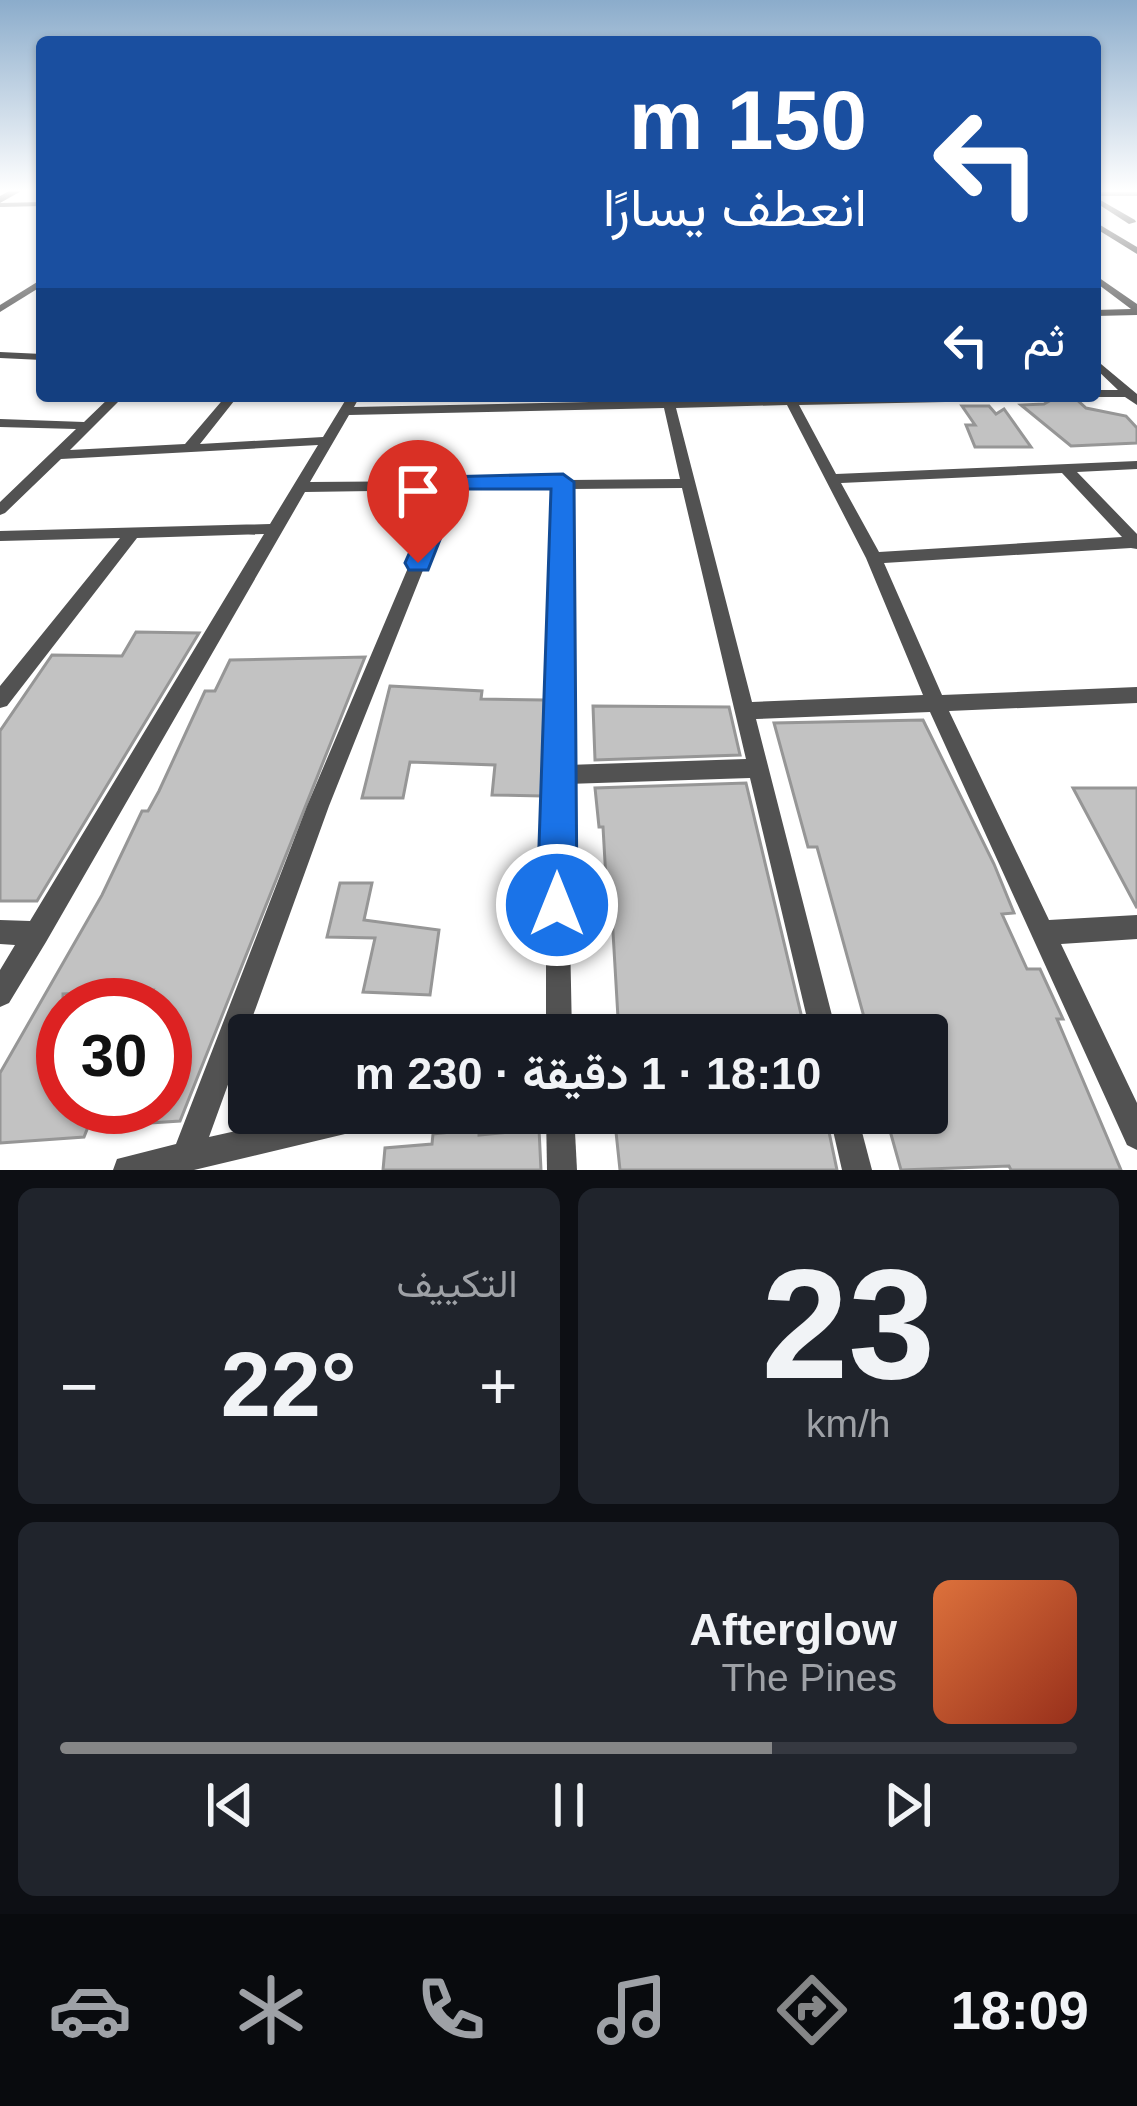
<!DOCTYPE html>
<html lang="ar">
<meta charset="utf-8">
<style>
:root{--surface:#171b24;--page:#20242c;--text:#f1f3f6;--muted:#9ea1a6;--line:#363941;--accent:#858687}
body{margin:0;font-family:Helvetica,Vazirmatn,sans-serif;background:var(--page);color:var(--text);direction:rtl;height:100vh;display:flex;flex-direction:column;font-size:45px;white-space:nowrap}
*{box-sizing:border-box;margin:0}
p{font-size:39px;color:var(--muted)}
.icon{flex:none;width:66px;height:66px;fill:none;stroke:currentColor;stroke-width:2;stroke-linecap:round;stroke-linejoin:round}
.map{position:relative;height:1170px;overflow:hidden;direction:ltr}
.details{display:flex;flex-direction:column;gap:18px;padding:18px;background:#0d0f14;flex:1}
.details>*{flex:none}
.hud{position:absolute;left:36px;top:36px;width:1065px;height:366px;border-radius:12px;box-shadow:0 3px 9px #0004;direction:rtl;background:#1a4fa0;color:#fff;overflow:hidden}
.speed{position:absolute;left:36px;top:978px;display:flex;gap:24px;font-size:60px;font-weight:700;text-align:center}
.speed>*{display:grid;place-content:center;width:156px;height:156px;border-radius:50%;background:var(--surface);box-shadow:0 3px 9px #0004;line-height:1}
.speed .limit{border:18px solid #d22;background:#fff;color:#111}
.pin{position:absolute;display:grid;place-items:center;width:102px;height:102px;color:#fff;margin:-123px -51px;border-radius:50% 50% 50% 0;rotate:-45deg;box-shadow:0 0 12px #0007}
.pin .icon{rotate:45deg}
.me{position:absolute;width:132px;margin:-66px;rotate:0deg;stroke-linejoin:round;filter:drop-shadow(0 0 9px #0008)}
.turn{display:flex;align-items:center;gap:42px;height:252px;padding:0 36px;font-size:54px}
.turn .icon{width:156px;height:156px;stroke-width:2.5}
.turn b{display:block;font-size:84px;line-height:102px}
.then{display:flex;align-items:center;height:114px;padding:0 36px;background:#0003;gap:24px;font-size:45px}
.big{font-size:90px;font-weight:700;line-height:1.1}
.details .card{flex:1;display:flex;flex-direction:column;justify-content:center;gap:18px;min-width:0;padding:0 42px;border-radius:18px;background:var(--page)}
.details .dial{align-items:center;gap:0}
.dial b{font-size:156px;line-height:1}
.song{display:flex;align-items:center;gap:36px}
.cover{width:144px;height:144px;border-radius:18px;background:linear-gradient(135deg,hsl(20 70% 55%),hsl(10 70% 35%))}
.played{height:12px;border-radius:6px;background:linear-gradient(90deg,var(--accent) 70%,var(--line) 70%)}
.keys{display:flex;justify-content:space-around;direction:ltr}
.heat{display:flex;justify-content:space-between;align-items:center;font-size:66px;direction:ltr}
.details .tiles{flex:1;display:grid;gap:18px;grid-template-columns:1fr 1fr}
.card:last-child{grid-column:span 2}
.trip{position:absolute;left:228px;top:1014px;width:720px;height:120px;border-radius:12px;background:var(--surface);box-shadow:0 3px 9px #0004;font-weight:700;line-height:120px;text-align:center;direction:rtl}
.tabs{display:flex;height:192px;justify-content:space-around;align-items:center;background:#090b0e;color:var(--muted)}
.tabs .icon{width:84px;height:84px}
.tabs .current{color:var(--accent)}
.tabs b{font-size:54px;color:var(--text)}
.map>svg:first-child{display:block}
.building{fill:#c2c2c2;stroke:#969696;stroke-width:3;fill-rule:evenodd}
.lines{fill:none;stroke-linecap:round;stroke-linejoin:round}
.minor{fill:#525252;fill-rule:evenodd}
.secondary{fill:#1f1f1f;fill-rule:evenodd}
.route{fill:#1a73e8;stroke:#114b97;stroke-width:3}
</style>
<div class="map">
<svg width="1137" height="1170" viewBox="0 0 1137 1170">
<rect width="100%" height="100%" fill="#fff"/>
<g class="building">
<path d="M1053 399H1076L1086 408 1126 416 1137 428V443L1071 446 1021 405 1044 404Z"/>
<path d="M962 406H989L996 414 1004 409 1031 447H975L966 425H975Z"/>
<path d="M136 632 199 633 37 901H0V731L52 655 122 656Z"/>
<path d="M365 657 180 1121 88 1127 84 1137 0 1143V1073L102 895 142 811H148L159 791 205 691H215L230 660ZM153 990 146 1005H165V1107H63V994Z"/>
<path d="M390 686 482 691 481 699 544 700 542 796 492 795 495 765 410 762 403 798H362Z"/>
<path d="M593 706 729 707 740 755 595 760Z"/>
<path d="M923 720 994 864 1014 913 1002 914 1027 969H1040L1063 1019H1057L1121 1170H1011L1009 1166 901 1170 885 1113H927V1033L869 1035 817 847H808L774 723Z"/>
<path d="M746 783 806 1035H619L612 915H608L603 827H599L595 788Z"/>
<path d="M1073 788H1137V908Z"/>
<path d="M340 883H372L364 920 439 930 430 995 363 992 375 938 327 937Z"/>
<path d="M614 1113H825L837 1170H620Z"/>
<path d="M479 1129V1135L539 1129 541 1170H383L385 1148 432 1144 433 1134Z"/>
</g>
<g class="lines">
<g class="minor">
<rect x="1095" y="192" width="42" height="4"/>
<path d="M1095 197 1135 220 1136 222 1129 224 1095 202Z"/>
<path d="M42 202V206L0 207V203Z"/>
<path d="M1095 222 1137 247V254L1095 228Z"/>
<path d="M1095 275 1137 304V315L1095 316V310L1131 309 1095 282Z"/>
<path d="M42 279V286L0 312V305Z"/>
<path d="M0 352 42 354V360L0 358Z"/>
<path d="M1095 359 1137 394V405L1125 397H1091L1095 396V390H1118L1095 368Z"/>
<path d="M111 396H124L70 450 185 444 226 396H238L200 444 323 437 348 396H360L354 407 874 396H1050L1044 400 799 405 836 474 1137 461V469L1077 472 1137 534V549L1131 548 884 563 942 695 1137 687V703L949 711 1049 920 1137 915V939L1061 944 1137 1103V1150L1127 1145 930 712 756 719 837 1035H811L750 778 567 784 572 1035H546V775L556 489 455 490 329 806 209 1137 316 1113H395L391 1123 194 1170H113L117 1159 176 1144 307 806 441 490 305 492 46 942 9 1003 0 1007V970L15 945 0 944V920L30 921 264 534 137 538 7 706 0 708V686L120 538 0 541V531L270 524 318 445 61 459 5 513 0 515V502L76 429 0 427V419L84 422ZM787 405 866 558 923 695 752 702 676 408ZM664 408 680 479 569 480 563 478 557 480 457 481 451 478 445 481 310 482 349 415ZM1062 473 1122 537 879 552 841 483ZM682 488 746 759 567 765 570 489Z"/>
<path d="M546 1113H574L577 1170H547Z"/>
<path d="M829 1113H857L872 1170H842Z"/>
</g>
<path class="secondary" d="M11 190H23L0 203V196Z"/>
</g>
<linearGradient id="sky" x2="0" y2="1"><stop stop-color="#8baccb"/><stop offset="0.54" stop-color="#fff"/><stop offset="1" stop-color="#fff" stop-opacity="0"/></linearGradient>
<rect width="1137" height="353" fill="url(#sky)"/>
<path class="route" d="M563 474 574 482 577 905 571 919 557 925 543 919 537 905 551 489H460L428 570H409L405 563 443 477Z"/>
</svg>
<div class="speed"><div class="limit">30</div></div>
<div class="pin" style="left:418px;top:563px;background:#d93025"><svg class="icon" aria-label="arrive" viewBox="0 0 24 24"><path d="M6 21V4h12l-3 4 3 4H6"/></svg></div>
<svg class="me" style="left:557px;top:905px" viewBox="-20 -20 40 40"><circle r="17" fill="#1a73e8" stroke="#fff" stroke-width="3"/><path d="M0-11L8 9 0 5-8 9z" fill="#fff"/></svg>
<div class="trip">18:10 · 1 دقيقة · 230 m</div>
<div class="hud">
<div class="turn"><svg class="icon" aria-label="left" viewBox="0 0 24 24"><path d="M17 20v-9H6M10 6l-5 5 5 5"/></svg><div><b>150 m</b>انعطف يسارًا</div></div>
<div class="then">ثم<svg class="icon" aria-label="left" viewBox="0 0 24 24"><path d="M17 20v-9H6M10 6l-5 5 5 5"/></svg></div>
</div>
</div>
<section class="details">
<div class="tiles">
<div class="card dial"><b>23</b><p>km/h</p></div>
<div class="card"><p>التكييف</p>
<div class="heat"><a>−</a><b class="big">22°</b><a>+</a></div>
</div>
<div class="card">
<div class="song"><i class="cover"></i><div><b>Afterglow</b><p>The Pines</p></div></div>
<div class="played"></div>
<div class="keys"><svg class="icon" aria-label="previous" viewBox="0 0 24 24"><path d="M18 5L8 12l10 7zM5 5v14"/></svg><svg class="icon" aria-label="pause" viewBox="0 0 24 24"><path d="M8 5v14M16 5v14"/></svg><svg class="icon" aria-label="next" viewBox="0 0 24 24"><path d="M6 5l10 7-10 7zM19 5v14"/></svg></div>
</div>
</div>
</section>
<nav class="tabs">
<b>18:09</b>
<svg class="icon current" aria-label="directions" viewBox="0 0 24 24"><path d="M12 3l9 9-9 9-9-9zM9 14v-3h6M13 9l2 2-2 2"/></svg>
<svg class="icon" aria-label="music" viewBox="0 0 24 24"><path d="M9 18V5l10-2v13"/><circle cx="6" cy="18" r="3"/><circle cx="16" cy="16" r="3"/></svg>
<svg class="icon" aria-label="phone" viewBox="0 0 24 24"><path d="M5 4h4l2 5-3 2q2 4 5 5l2-3 5 2v4C11 20 4 13 5 4z"/></svg>
<svg class="icon" aria-label="climate" viewBox="0 0 24 24"><path d="M12 3v18M4 7l16 10M4 17L20 7"/></svg>
<svg class="icon" aria-label="car" viewBox="0 0 24 24"><path d="M5 17H2v-5l4-1 3-4h7l3 4 3 1v5h-3M9 17h6M6 11h13"/><circle cx="7" cy="17" r="2"/><circle cx="17" cy="17" r="2"/></svg>
</nav>
